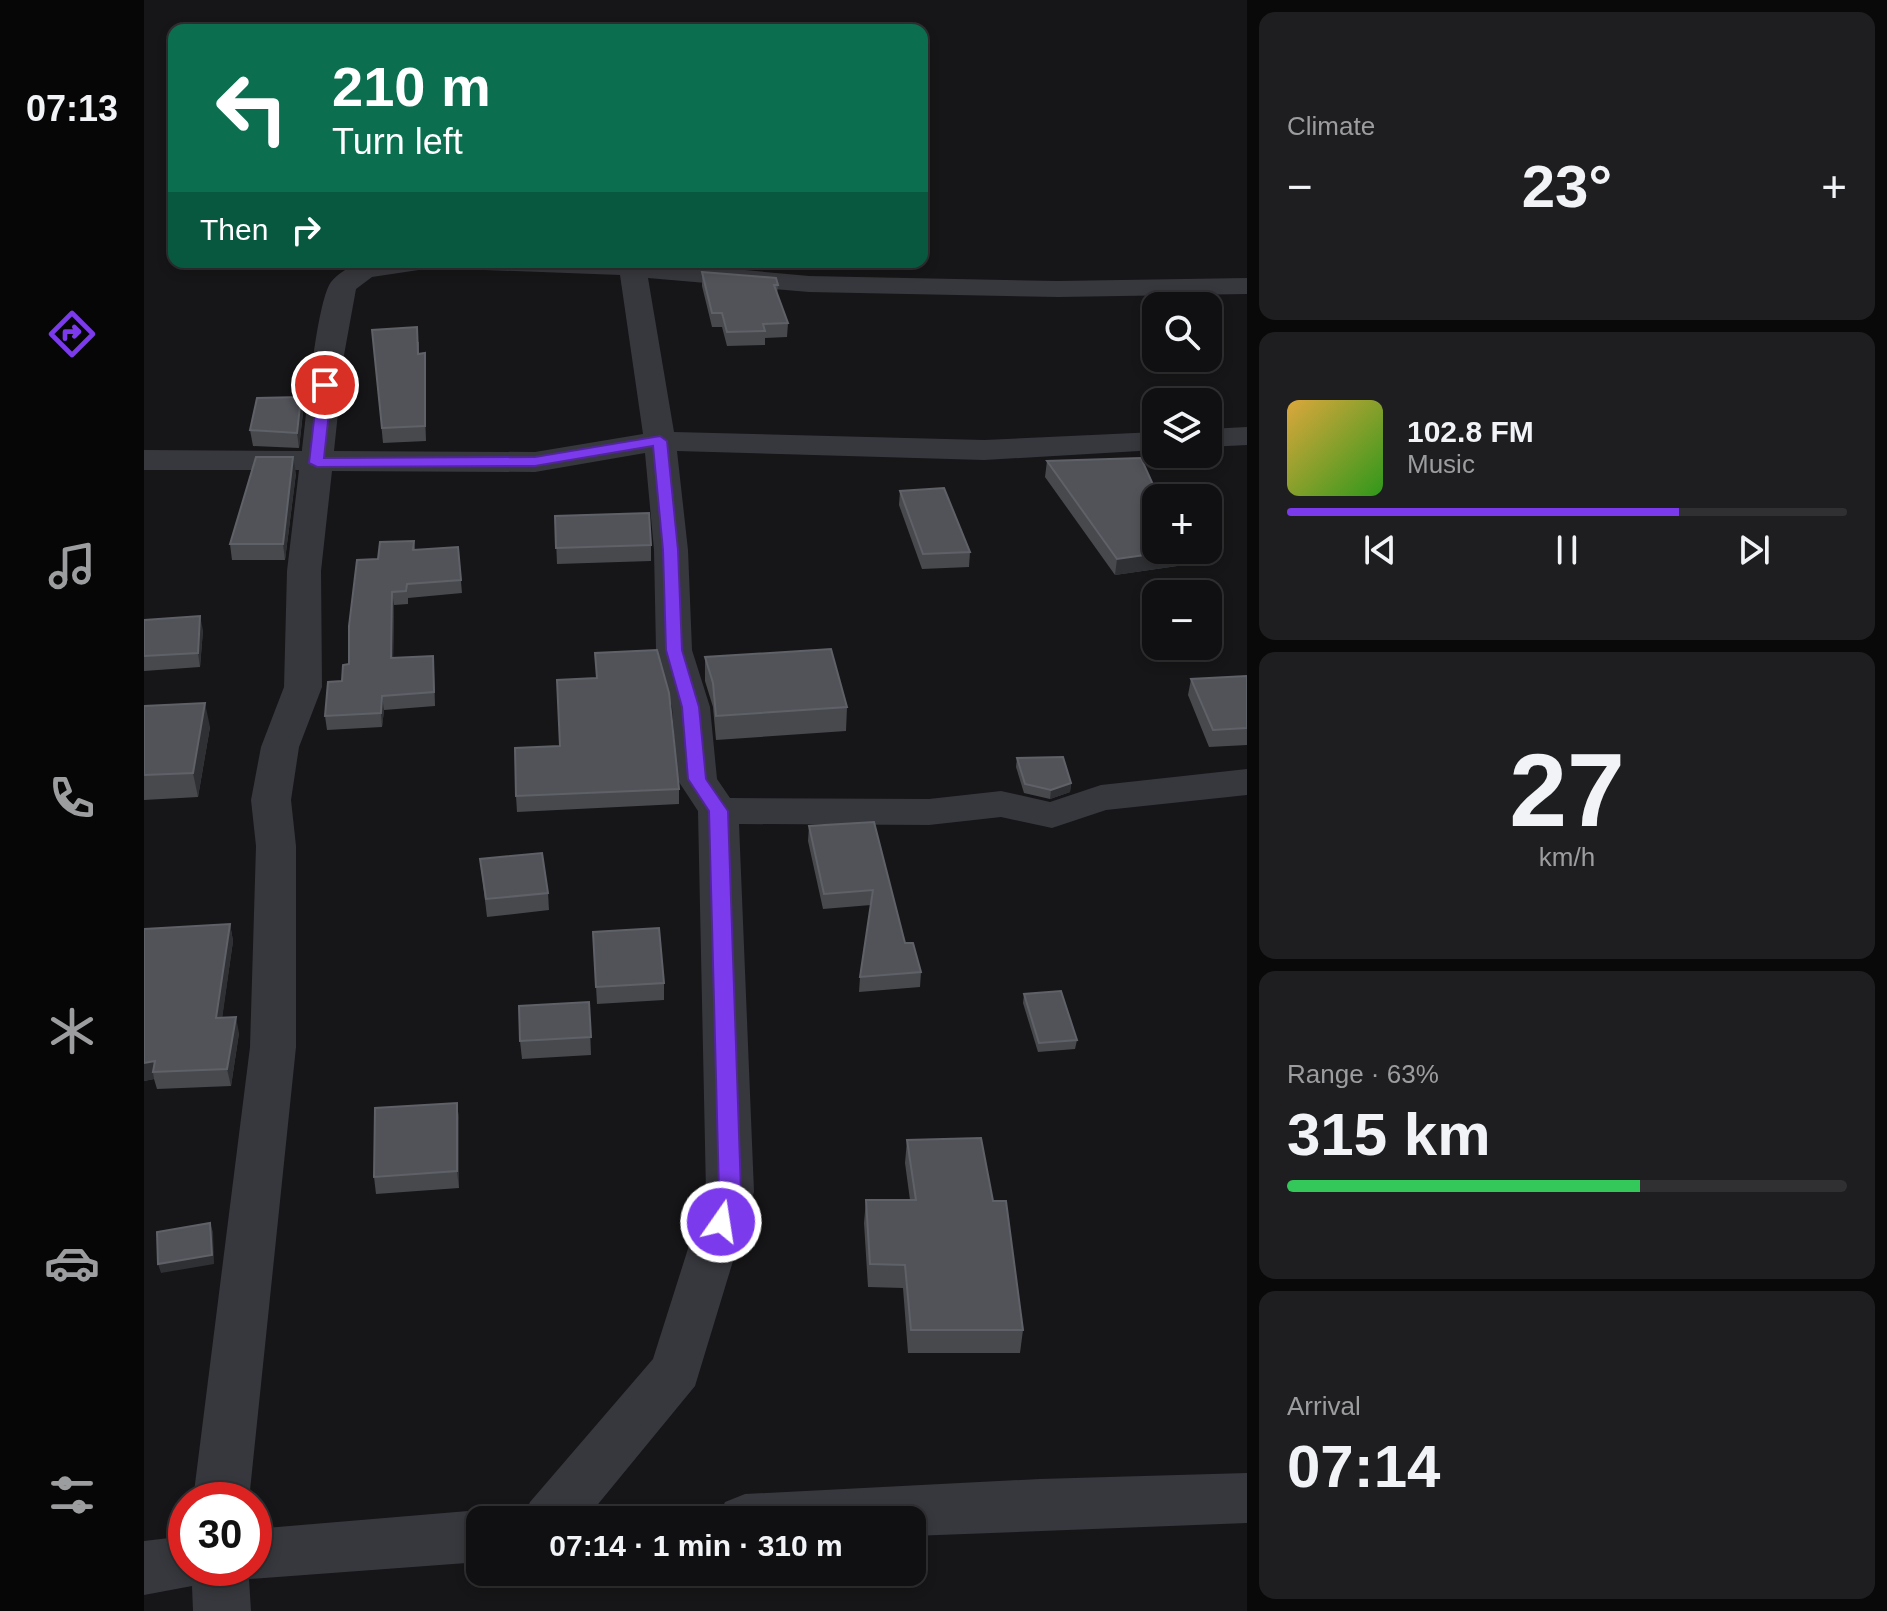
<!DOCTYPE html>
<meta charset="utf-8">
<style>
:root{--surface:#101012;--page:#1e1e20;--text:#f1f3f6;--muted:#9c9d9f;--line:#303032;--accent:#7c3aed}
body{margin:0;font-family:Arial,sans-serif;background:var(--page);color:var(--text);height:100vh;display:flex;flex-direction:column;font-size:30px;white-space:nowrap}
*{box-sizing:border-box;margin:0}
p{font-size:26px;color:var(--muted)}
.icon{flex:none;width:44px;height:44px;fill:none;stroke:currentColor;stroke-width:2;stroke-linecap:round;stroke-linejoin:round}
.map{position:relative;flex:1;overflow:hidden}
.drawer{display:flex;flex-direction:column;gap:12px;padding:12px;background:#09090a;width:640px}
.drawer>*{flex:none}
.hud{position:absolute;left:24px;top:24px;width:760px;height:244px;border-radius:16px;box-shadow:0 4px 12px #0003,0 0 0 2px var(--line);background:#0b6e4f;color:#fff;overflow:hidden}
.tools{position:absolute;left:998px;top:292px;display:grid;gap:16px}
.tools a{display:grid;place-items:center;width:80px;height:80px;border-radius:16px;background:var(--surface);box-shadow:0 4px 12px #0003,0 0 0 2px var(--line);font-size:40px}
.speed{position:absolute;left:24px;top:1482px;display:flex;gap:16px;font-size:40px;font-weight:700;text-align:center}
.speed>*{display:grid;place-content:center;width:104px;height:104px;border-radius:50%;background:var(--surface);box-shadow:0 4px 12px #0003,0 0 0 2px var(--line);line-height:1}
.speed .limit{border:12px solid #d22;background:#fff;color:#111}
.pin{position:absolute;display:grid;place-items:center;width:68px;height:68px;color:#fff;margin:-34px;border:4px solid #fff;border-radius:50%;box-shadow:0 2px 8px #0007}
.me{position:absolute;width:88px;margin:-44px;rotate:13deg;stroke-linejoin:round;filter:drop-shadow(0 0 6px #0008)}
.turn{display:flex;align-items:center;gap:28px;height:168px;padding:0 32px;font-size:36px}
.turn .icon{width:104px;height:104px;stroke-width:2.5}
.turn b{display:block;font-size:56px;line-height:68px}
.then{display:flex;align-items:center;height:76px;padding:0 32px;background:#0003;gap:16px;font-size:30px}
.big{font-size:60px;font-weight:800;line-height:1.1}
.drawer .widget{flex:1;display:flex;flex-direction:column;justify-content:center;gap:12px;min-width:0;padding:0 28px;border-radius:16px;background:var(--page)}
.drawer .dial{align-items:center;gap:0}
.dial b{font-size:104px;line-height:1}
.song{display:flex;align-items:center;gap:24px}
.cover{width:96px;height:96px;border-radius:12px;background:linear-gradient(135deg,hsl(40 70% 55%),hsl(110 70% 35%))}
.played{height:8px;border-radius:4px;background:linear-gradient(90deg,var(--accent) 70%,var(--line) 70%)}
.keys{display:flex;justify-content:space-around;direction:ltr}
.heat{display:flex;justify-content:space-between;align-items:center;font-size:44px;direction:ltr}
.charge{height:12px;border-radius:6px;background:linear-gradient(90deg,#34c759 63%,var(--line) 0)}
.trip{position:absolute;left:322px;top:1506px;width:460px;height:80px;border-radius:16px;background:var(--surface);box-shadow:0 4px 12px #0003,0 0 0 2px var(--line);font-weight:800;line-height:80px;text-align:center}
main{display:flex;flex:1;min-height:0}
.dock{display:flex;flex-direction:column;width:144px;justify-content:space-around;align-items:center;background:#060607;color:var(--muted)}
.dock .icon{width:56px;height:56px}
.dock .active{color:var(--accent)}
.dock b{font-size:36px;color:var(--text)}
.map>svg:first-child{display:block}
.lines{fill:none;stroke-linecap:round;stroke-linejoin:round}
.minor{fill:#37383d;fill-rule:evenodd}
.wall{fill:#47494d}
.shaded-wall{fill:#2f3033}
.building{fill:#525359;stroke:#5f6168;stroke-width:2}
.route{fill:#7c3aed;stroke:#51269a;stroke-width:2}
</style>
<main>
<nav class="dock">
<b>07:13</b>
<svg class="icon active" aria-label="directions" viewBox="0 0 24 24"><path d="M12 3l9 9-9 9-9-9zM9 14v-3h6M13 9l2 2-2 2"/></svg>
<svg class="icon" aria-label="music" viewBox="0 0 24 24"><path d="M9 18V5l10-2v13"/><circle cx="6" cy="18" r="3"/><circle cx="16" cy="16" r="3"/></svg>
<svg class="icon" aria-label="phone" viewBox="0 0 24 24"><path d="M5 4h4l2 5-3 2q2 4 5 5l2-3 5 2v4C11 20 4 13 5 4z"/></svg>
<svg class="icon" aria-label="climate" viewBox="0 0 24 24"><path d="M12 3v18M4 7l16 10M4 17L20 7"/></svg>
<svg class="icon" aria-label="car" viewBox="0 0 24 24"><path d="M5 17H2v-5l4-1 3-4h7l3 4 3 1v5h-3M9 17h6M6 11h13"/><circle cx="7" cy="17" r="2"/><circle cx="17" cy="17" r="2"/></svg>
<svg class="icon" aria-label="filters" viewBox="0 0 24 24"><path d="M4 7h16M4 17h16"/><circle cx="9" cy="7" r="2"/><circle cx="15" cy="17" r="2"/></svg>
</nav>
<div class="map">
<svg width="1103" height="1611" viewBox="0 0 1103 1611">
<rect width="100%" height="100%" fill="#161618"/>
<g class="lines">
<g class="minor">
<path d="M219 262H513L665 276 914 281 1103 278V294L914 297 665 292 504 278 530 432 840 440 1012 432V450L840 460 533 451 544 550 548 650 566 707 573 779 586 798 785 799 857 791 906 802 957 785 1103 769V795L962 810 908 828 857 817 785 825 595 824 610 1192 551 1386 441 1520H378L386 1502 509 1359 562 1192 554 811 533 779 528 707 512 650 510 550 501 453 391 472 188 471 177 571 178 687 155 747 147 800 152 846V1047L105 1500H49L106 1047 112 846 107 800 117 747 140 687 143 571 155 470H0V450L158 451C162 420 172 303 187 282 194 273 208 265 219 262ZM288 268 476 275 499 434 391 452 190 451 200 355 212 289 228 277Z"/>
<path d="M1103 427V445L1064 447V429Z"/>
<path d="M1103 1473V1523L768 1536V1520H573L581 1502 601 1494 896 1479Z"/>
<path d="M336 1510 357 1520H336V1562L105 1579 107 1611H49L48 1586 0 1595V1541L42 1536V1568H110V1529Z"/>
</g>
</g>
<g class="wall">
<path d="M546 262H625V269Z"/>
<path d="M558 272 634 285 633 294 644 323 643 337 621 338V345L583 346 578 327H568L558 286Z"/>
<path d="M228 330 275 342V354L282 368V441L239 443Z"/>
<path d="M159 412 155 448 109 446 106 430Z"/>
<path d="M903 461 1040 565 971 575 901 477Z"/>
<path d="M152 473 141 560H88L86 544Z"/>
<path d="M756 491 826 552 825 567 778 569 755 505Z"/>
<path d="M411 516 507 545V561L413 564Z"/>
<path d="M270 541 271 550 314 547 318 593 264 598V604L250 605 249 658 290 669 291 706 240 710 238 727 183 730 181 716 205 664 234 559Z"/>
<path d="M0 620 59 630 56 667 0 671Z"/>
<path d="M561 657 703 707 702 731 572 740 569 707 561 681Z"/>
<path d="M1103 676V745L1065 747 1044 695 1047 679Z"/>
<path d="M0 706 66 727 54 797 0 800Z"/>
<path d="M873 758 927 783 926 792 906 799 880 793 872 767Z"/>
<path d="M535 789V804L373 812 372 796Z"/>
<path d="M730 822 761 943 777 972 776 987 715 992 716 977 727 905 679 909 664 841 665 826Z"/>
<path d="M336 859 404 893 405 910 343 917Z"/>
<path d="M86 924 89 941 78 1017 95 1033 87 1086 13 1089 10 1079 0 1081V929Z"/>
<path d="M449 932 520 983V1000L453 1004Z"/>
<path d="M880 994 933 1040 931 1049 894 1052 879 1003Z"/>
<path d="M445 1002 447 1055 378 1059 376 1041Z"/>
<path d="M313 1103 315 1120V1188L232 1194 230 1177Z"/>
<path d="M763 1140 849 1201 879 1330 876 1353H764L759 1288 724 1287 720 1223 722 1200H766L761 1163Z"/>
</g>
<g class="shaded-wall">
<path d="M281 353 282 368V441L281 426Z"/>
<path d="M157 397 159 412 155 448 153 433Z"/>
<path d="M149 457 152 473 141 560 139 544Z"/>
<path d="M1036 550H1043L1040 565 971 575 973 559Z"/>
<path d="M248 592 250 605 249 672 247 658Z"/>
<path d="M56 616 59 630 56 667 54 653Z"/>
<path d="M238 696 240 710 238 727 237 713Z"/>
<path d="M61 703 66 727 54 797 49 773Z"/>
<path d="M927 783 926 792 906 799 907 790Z"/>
<path d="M86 924 89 941 76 1034 72 1018Z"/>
<path d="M92 1017 95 1033 87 1086 83 1069Z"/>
<path d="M11 1061 9 1072 10 1079 0 1081V1063Z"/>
<path d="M313 1103 315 1120V1188L313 1171Z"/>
<path d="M66 1223 69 1232 70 1264 17 1273 14 1264Z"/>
</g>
<g class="building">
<path d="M558 272 632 278 634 285H630L644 323 619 324 621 331 583 332 578 313H568Z"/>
<path d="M273 327 274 354 281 353V426L238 428 228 330Z"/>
<path d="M157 397 153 433 106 430 113 398Z"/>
<path d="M112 457H149L139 544H86Z"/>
<path d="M997 458 1015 498H1012V550H1036L973 559 903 461Z"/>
<path d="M800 488 826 552 779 554 756 491Z"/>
<path d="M505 513 507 545 412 548 411 516Z"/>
<path d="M270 541 269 550 314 547 317 580 263 584 262 591 248 592 247 658 289 656 290 692 238 696 237 713 181 716 184 682 198 681 199 665 205 664V626L213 560 234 559 236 542Z"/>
<path d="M56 616 54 653 0 656V620Z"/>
<path d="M687 649 703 707 572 716 569 683 561 657Z"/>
<path d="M513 650 525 693 535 789 372 796 371 748 416 746 413 680 453 678 451 653Z"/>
<path d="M1103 676V728L1069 730 1047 679Z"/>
<path d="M61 703 49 773 0 775V706Z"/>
<path d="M919 757 927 783 907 790 881 784 873 758Z"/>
<path d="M730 822 761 943H769L777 972 716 977 729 890 680 894 665 826Z"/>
<path d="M398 853 404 893 342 899 336 859Z"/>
<path d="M86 924 72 1018 92 1017 83 1069 9 1072 11 1061 0 1063V929Z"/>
<path d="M515 928 520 983 452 987 449 932Z"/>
<path d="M917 991 933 1040 895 1043 880 994Z"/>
<path d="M445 1002 447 1037 376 1041 375 1006Z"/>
<path d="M313 1103V1171L230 1177 231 1108Z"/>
<path d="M837 1138 849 1201H862L879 1330H767L761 1265 726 1264 722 1200H772L763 1140Z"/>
<path d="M66 1223 68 1255 14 1264 13 1232Z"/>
</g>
<path class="route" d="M181 380 188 385 180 458 391 457 516 436 523 441 534 550 538 650 555 707 562 779 584 811 597 1192 585 1228H569L566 1222 575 1192 565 811 544 779 538 707 522 650 519 550 509 446 391 466 173 467 165 463 174 385Z"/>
</svg>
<div class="tools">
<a><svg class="icon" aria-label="search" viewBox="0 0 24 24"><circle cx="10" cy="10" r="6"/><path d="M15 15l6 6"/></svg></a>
<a><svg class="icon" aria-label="layers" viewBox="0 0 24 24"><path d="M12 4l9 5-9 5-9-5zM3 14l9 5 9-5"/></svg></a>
<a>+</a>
<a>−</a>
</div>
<div class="speed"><div class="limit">30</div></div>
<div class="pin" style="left:181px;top:385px;background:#d93025"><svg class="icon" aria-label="arrive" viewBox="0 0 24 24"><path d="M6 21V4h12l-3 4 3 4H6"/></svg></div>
<svg class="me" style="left:577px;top:1222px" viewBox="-20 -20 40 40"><circle r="17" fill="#7c3aed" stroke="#fff" stroke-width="3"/><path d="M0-11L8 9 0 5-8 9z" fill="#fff"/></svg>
<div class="trip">07:14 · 1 min · 310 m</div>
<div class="hud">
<div class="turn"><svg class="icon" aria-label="left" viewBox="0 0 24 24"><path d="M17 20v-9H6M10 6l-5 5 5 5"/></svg><div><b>210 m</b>Turn left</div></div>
<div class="then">Then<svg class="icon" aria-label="right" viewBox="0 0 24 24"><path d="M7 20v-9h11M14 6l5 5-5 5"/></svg></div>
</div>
</div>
<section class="drawer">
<div class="widget"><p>Climate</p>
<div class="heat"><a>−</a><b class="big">23°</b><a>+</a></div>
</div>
<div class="widget">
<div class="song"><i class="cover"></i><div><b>102.8 FM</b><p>Music</p></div></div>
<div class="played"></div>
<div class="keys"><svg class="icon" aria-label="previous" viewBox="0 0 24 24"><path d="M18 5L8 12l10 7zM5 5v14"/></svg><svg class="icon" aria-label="pause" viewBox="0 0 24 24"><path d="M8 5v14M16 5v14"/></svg><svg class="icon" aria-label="next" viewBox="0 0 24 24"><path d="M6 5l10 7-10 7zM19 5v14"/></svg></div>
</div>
<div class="widget dial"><b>27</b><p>km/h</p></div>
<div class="widget"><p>Range · 63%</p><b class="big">315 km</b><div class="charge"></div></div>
<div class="widget"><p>Arrival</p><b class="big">07:14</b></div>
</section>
</main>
